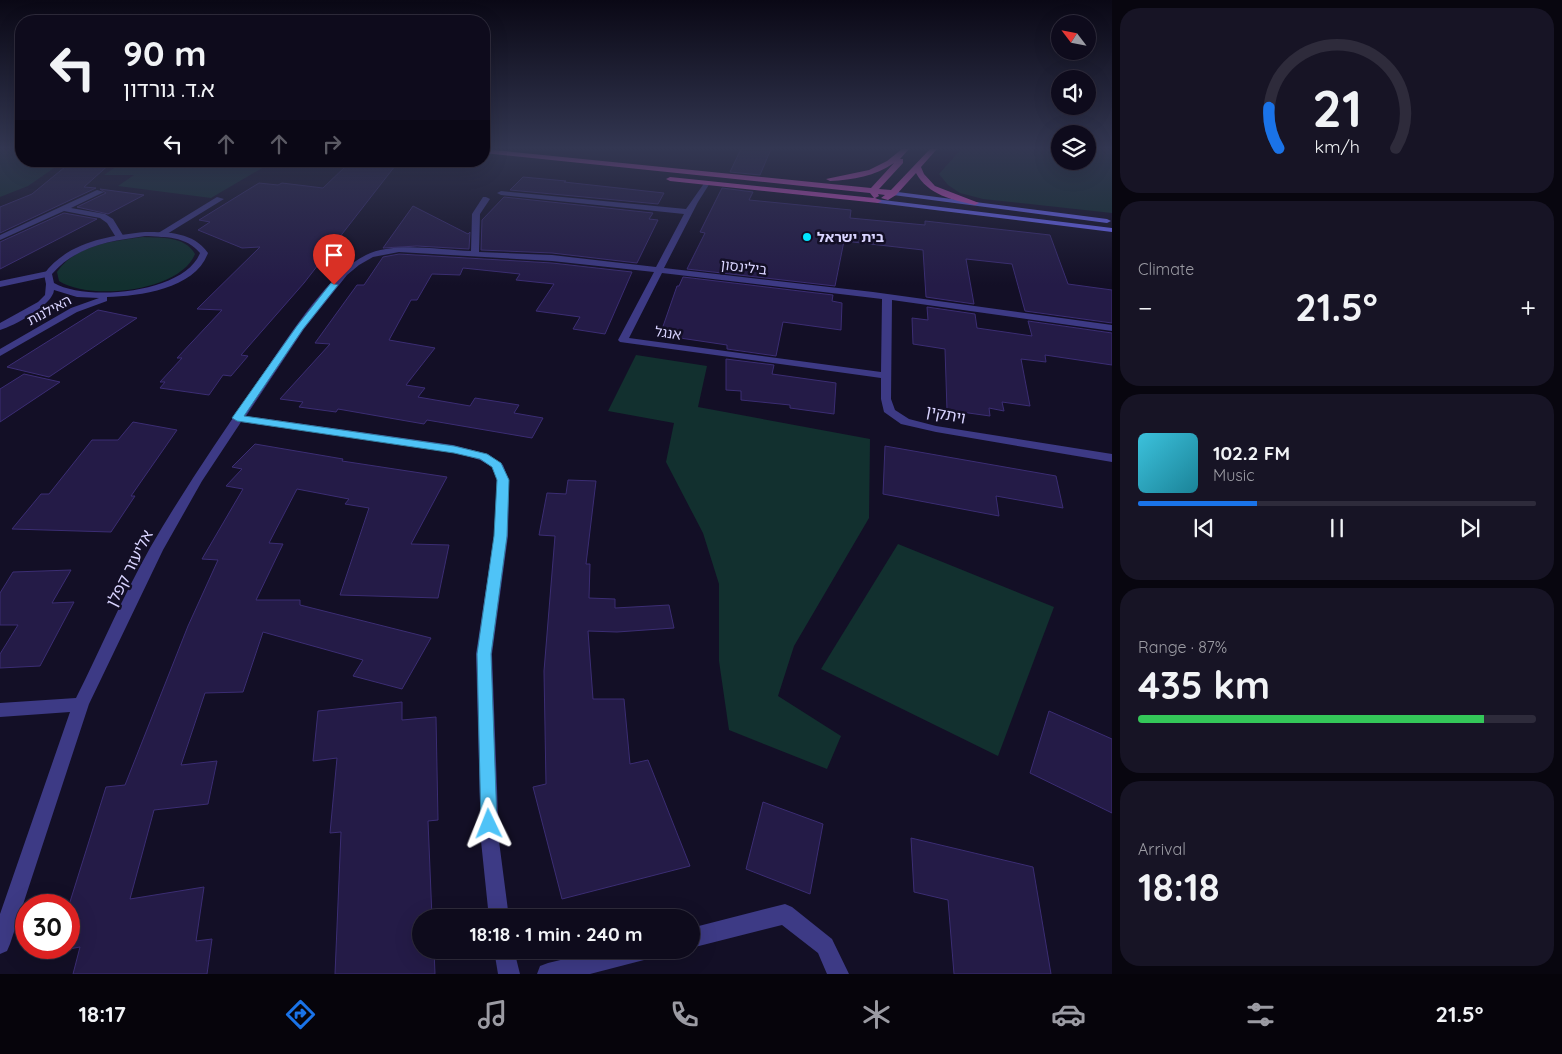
<!DOCTYPE html>
<meta charset="utf-8">
<style>
:root{--surface:#0e0b1c;--page:#171425;--text:#f1f3f6;--muted:#9b9ba3;--line:#2e2b3b;--accent:#1a73e8}
body{margin:0;font-family:Quicksand,"Noto Sans Hebrew",sans-serif;background:var(--page);color:var(--text);height:100vh;display:flex;flex-direction:column;font-size:19px;white-space:nowrap}
*{box-sizing:border-box;margin:0}
p{font-size:16px;color:var(--muted)}
.icon{flex:none;width:28px;height:28px;fill:none;stroke:currentColor;stroke-width:2;stroke-linecap:round;stroke-linejoin:round}
.map{position:relative;flex:1;overflow:hidden}
.drawer{display:flex;flex-direction:column;gap:8px;padding:8px;background:#08060f;width:450px}
.drawer>*{flex:none}
.guide{position:absolute;left:15px;top:15px;width:475px;height:152px;border-radius:20px;box-shadow:0 5px 20px #0002,0 0 0 1px var(--line);background:#0e0b1c;color:var(--text);overflow:hidden}
.needle{width:32px;rotate:302deg}
.tools{position:absolute;left:1051px;top:15px;display:grid;gap:10px}
.tools a{display:grid;place-items:center;width:45px;height:45px;border-radius:50%;background:var(--surface);box-shadow:0 5px 20px #0002,0 0 0 1px var(--line);font-size:25px}
.speed{position:absolute;left:15px;top:894px;display:flex;gap:10px;font-size:25px;font-weight:700;text-align:center}
.speed>*{display:grid;place-content:center;width:65px;height:65px;border-radius:50%;background:var(--surface);box-shadow:0 5px 20px #0002,0 0 0 1px var(--line);line-height:1}
.speed .limit{border:8px solid #d22;background:#fff;color:#111}
.pin{position:absolute;display:grid;place-items:center;width:42px;height:42px;color:#fff;margin:-51px -21px;border-radius:50% 50% 50% 0;rotate:-45deg;box-shadow:0 0 5px #0007}
.pin .icon{rotate:45deg}
.me{position:absolute;width:55px;margin:-28px;rotate:358deg;stroke-linejoin:round;filter:drop-shadow(0 0 4px #0008)}
.turn{display:flex;align-items:center;gap:18px;height:105px;padding:0 25px;font-size:22px}
.turn .icon{width:65px;height:65px;stroke-width:2.5}
.turn b{display:block;font-size:35px;line-height:42px}
.lanes{display:flex;align-items:center;height:48px;padding:0 25px;background:#0003;justify-content:center;gap:25px;direction:ltr}
.lanes .off{opacity:.35}
.big{font-size:38px;font-weight:800;line-height:1.1}
.drawer .widget{flex:1;display:flex;flex-direction:column;justify-content:center;gap:8px;min-width:0;padding:0 18px;border-radius:20px;background:var(--page)}
.drawer .dial{align-items:center;gap:0}
.dial svg{height:130px;overflow:visible;fill:none;stroke:var(--line);stroke-width:7;stroke-linecap:round;text-anchor:middle}
.dial text{fill:var(--text);stroke:none}
.song{display:flex;align-items:center;gap:15px}
.cover{width:60px;height:60px;border-radius:8px;background:linear-gradient(135deg,hsl(190 70% 55%),hsl(190 70% 35%))}
.played{height:5px;border-radius:2px;background:linear-gradient(90deg,var(--accent) 30%,var(--line) 30%)}
.keys{display:flex;justify-content:space-around;direction:ltr}
.heat{display:flex;justify-content:space-between;align-items:center;font-size:28px;direction:ltr}
.charge{height:8px;border-radius:4px;background:linear-gradient(90deg,#34c759 87%,var(--line) 0)}
.trip{position:absolute;left:412px;top:909px;width:288px;height:50px;border-radius:25px;background:var(--surface);box-shadow:0 5px 20px #0002,0 0 0 1px var(--line);font-weight:800;line-height:50px;text-align:center}
.menu{display:flex;height:80px;justify-content:space-around;align-items:center;background:#06040b;color:var(--muted)}
.menu .icon{width:35px;height:35px}
.menu .on{color:var(--accent)}
.menu b{font-size:22px;color:var(--text)}
main{display:flex;flex:1;min-height:0}
.map>svg:first-child{display:block}
.green{fill:#12302f}
.building{fill:#241b47;stroke:#3b2d73}
.lines{fill:none;stroke-linecap:round;stroke-linejoin:round}
.pedestrian{fill:#3d3a85;fill-rule:evenodd}
.minor{fill:#3d3a85;fill-rule:evenodd}
.secondary{fill:#6f6bff;fill-rule:evenodd}
.trunk{fill:#e055d1;fill-rule:evenodd}
.route{fill:#4fc3f7;stroke:#337fa1}
.poi-dot{fill:#00e5ff;stroke:#130f26;stroke-width:2}
.labels{text-anchor:middle;stroke-width:5;stroke-linejoin:round;paint-order:stroke}
.far-poi-label{font-size:14px;font-weight:bold;fill:#d9d4ff;stroke:#130f26;text-anchor:start}
.far-street-label{font-size:14px;fill:#d9d4ff;stroke:#130f26}
.street-label{font-size:16px;fill:#d9d4ff;stroke:#130f26}
</style>
<main>
<div class="map">
<svg width="1112" height="974" viewBox="0 0 1112 974">
<rect width="100%" height="100%" fill="#130f26"/>
<g class="green">
<path d="M0 149H21V161H64L28 186 0 197Z"/>
<path d="M961 149H1060V161H1088V149H1112V213L983 199 960 193 948 185 939 174Z"/>
<path d="M274 161 211 198 118 186 134 175H104L120 164Z"/>
<path d="M143 237C162 238 185 236 195 254 180 292 90 301 59 281L57 272C75 245 113 241 143 237Z"/>
<path d="M636 355 707 366 698 407 870 439 869 518 794 646 778 696 841 736 827 769 729 730 719 661V584L703 533 666 462 674 423 608 411Z"/>
<path d="M898 544 1054 607 998 756 821 669Z"/>
</g>
<g class="building">
<path d="M741 149H771L760 175 730 172Z"/>
<path d="M71 162H112L84 187 96 188 0 233V207L32 194Z"/>
<path d="M348 164 395 166 304 283 241 355 248 356 231 376 223 375 209 395 160 388 165 382H160L182 358H177L222 310 197 309 260 247 242 248 198 230 210 222 199 220 259 183 278 185 282 183 323 188Z"/>
<path d="M523 177 566 181 564 182 664 193 658 204 510 190Z"/>
<path d="M722 188 753 192 749 200 851 210 850 218 925 225V221L1050 235 1068 284 1112 290V323L1025 311 1012 264 966 259 974 304 926 297 923 250 844 241 835 286 687 269 705 233 700 232Z"/>
<path d="M100 189 144 195 108 214 77 207 106 193Z"/>
<path d="M504 197 653 213 649 219 658 220 637 263 552 253 481 250 482 220Z"/>
<path d="M413 206 468 234 470 232 469 249 417 246 383 248Z"/>
<path d="M64 213 97 219 0 269V242Z"/>
<path d="M399 254 552 263 632 272 605 334 573 329 580 317 536 311 554 284 516 280 520 274 463 268 460 275 432 274 417 300H411L389 340 435 348 406 385 425 388 418 397 470 406 475 398 519 405 514 413 543 418 532 438 427 420 424 424 338 409 336 412 299 407 303 402 280 399 330 344 315 343 357 285H364L383 257Z"/>
<path d="M683 277 833 295 832 301 842 303 841 330 783 322 776 356 727 349V345L660 335 677 286H679Z"/>
<path d="M927 307 975 314 977 328 1032 336 1028 321 1112 333V365L1045 355 1046 362 1021 359 1030 406 1002 402 1004 411 989 408 990 416 947 410 945 349 913 344 912 318 928 320Z"/>
<path d="M98 310 137 318 49 377 7 367Z"/>
<path d="M726 359 774 365 772 374 836 383 834 414 790 408V405L741 400V391L726 390Z"/>
<path d="M24 374 60 382 0 422V389Z"/>
<path d="M133 422 177 430 131 496H135L111 532 12 529 41 494H49L92 440H118Z"/>
<path d="M255 444 343 459 342 461 447 477 411 544 449 545 438 598 340 595 369 508 345 504 349 499 297 489 269 543 283 544 256 600H300V605L431 638 402 689 353 676 363 660 263 632 243 692 205 693 181 765 217 761 208 804 154 810 130 899 204 887 196 941 212 939 207 974H73L80 947 69 949V905L106 787 125 785 188 626 218 560 202 559 243 489 226 486 242 469 232 467Z"/>
<path d="M885 446 1056 476 1063 508 996 496 999 516 883 494Z"/>
<path d="M568 480 596 481 586 564H590L589 598 615 599V608L669 605 674 628 617 632 588 631 593 699H624L630 764 648 760 690 866 562 899 533 787 546 784 544 671 555 536 539 535 547 493 566 494Z"/>
<path d="M71 570 52 603 74 602 40 666 0 668V654L18 625H0V593L13 572Z"/>
<path d="M402 702V720L436 717 438 820 428 821 432 918H421V950H434L435 974H335L341 832 330 833 337 758 313 761 318 711Z"/>
<path d="M1049 711 1112 739V813L1030 773Z"/>
<path d="M763 802 823 824 810 894 746 869Z"/>
<path d="M911 838 1033 867 1051 974H954L948 900 914 892Z"/>
</g>
<g class="lines">
<g class="pedestrian">
<path d="M97 190 104 192 71 208 105 214 113 219 124 237 123 239H117L107 223 100 218 64 211 0 240V235Z"/>
<path d="M217 197 224 199 162 237 155 235Z"/>
<path d="M48 271 51 272V276L0 287V281Z"/>
</g>
<g class="minor">
<path d="M705 182 710 183 698 202 664 268 873 292 1112 325V331L892 300 891 399 895 410 909 419 936 426 1112 454V462L936 432 901 424 884 412 881 399V378L620 342 618 340 654 272 552 261 399 252 373 257 359 265 347 275 304 329 246 416 453 445 488 454 503 465 509 480 508 536 492 654 499 841 509 918H489L481 841 476 654 494 536 497 480 492 467 480 460 453 452 241 422 202 481 163 550 89 704 10 944 7 951 0 954V914L70 712 0 717V703L76 698C101 648 123 596 150 548 187 484 228 425 269 365 292 332 330 272 366 255 393 241 441 250 471 251L472 214 483 197H486L490 199 480 214 479 252 552 255 656 267 684 214 501 195 497 193 501 191 686 209ZM662 273 882 299 881 372 629 338Z"/>
<path d="M145 232C169 232 193 232 208 253 195 289 140 296 107 297V301L77 312 0 356V349L71 308 99 298 77 297 54 290C53 305 14 326 0 330V323L38 302 45 295 46 284 44 274C68 242 107 236 145 232ZM145 236C165 237 186 236 200 253 185 293 87 302 54 283L52 274C76 246 110 241 145 236Z"/>
<path d="M785 904 792 907 832 939 849 974H827L818 953 782 925 691 948V928Z"/>
<path d="M494 950H514L520 974H498Z"/>
<path d="M602 950H654L651 957 644 960 590 974H537L540 966 548 963Z"/>
</g>
<g class="secondary">
<path d="M890 191 1107 219 1111 221 1107 223 893 195H890Z"/>
<path d="M875 199 1112 228V232L878 203 874 201Z"/>
</g>
<path class="trunk" d="M484 149 871 188 894 163C875 176 853 180 830 181L826 179 869 170 887 161 902 149H909L900 159H903V163L879 189 891 190 930 149H937L921 167 924 174 935 186 979 203 975 205C953 200 928 195 916 173L896 195 888 200 881 198 885 195 878 194 879 196 875 198 882 201 878 203 670 181 666 179 670 177 874 198 870 193 484 153Z"/>
</g>
<linearGradient id="sky" x2="0" y2="1"><stop stop-color="#0a0815"/><stop offset="0.52" stop-color="#333752"/><stop offset="1" stop-color="#333752" stop-opacity="0"/></linearGradient>
<rect width="1112" height="285" fill="url(#sky)"/>
<path class="route" d="M331 283 338 285 303 329 244 416 454 446 487 454 501 463 509 480 507 536 491 654 497 824 495 830 489 832 483 830 481 824 477 654 494 536 497 480 492 467 480 459 454 453 237 421 232 418 297 326Z"/>
<circle class="poi-dot" cx="807" cy="237" r="5"/>
<g class="labels">
<g class="far-poi-label">
<text x="817" y="242">בית ישראל</text>
</g>
<g class="far-street-label">
<text transform="translate(744 267) rotate(7)" y="5">בילינסון</text>
<text transform="translate(49 310) rotate(-28)" y="5">האילנות</text>
<text transform="translate(668 333) rotate(8)" y="5">אנגל</text>
</g>
<g class="street-label">
<text transform="translate(946 414) rotate(11)" y="6">ויתקין</text>
<text transform="translate(129 568) rotate(-63)" y="6">אליעזר קפלן</text>
</g>
</g>
</svg>
<div class="tools">
<a><svg class="needle" viewBox="-14 -14 28 28"><path d="M0-13l5 13h-10z" fill="#e53935"/><path d="M0 13l5-13h-10z" fill="#9b9ba3"/></svg></a>
<a><svg class="icon" aria-label="sound" viewBox="0 0 24 24"><path d="M4 9h4l5-4v14l-5-4H4zM17 9q2 3 0 6"/></svg></a>
<a><svg class="icon" aria-label="layers" viewBox="0 0 24 24"><path d="M12 4l9 5-9 5-9-5zM3 14l9 5 9-5"/></svg></a>
</div>
<div class="speed"><div class="limit">30</div></div>
<div class="pin" style="left:334px;top:285px;background:#d93025"><svg class="icon" aria-label="arrive" viewBox="0 0 24 24"><path d="M6 21V4h12l-3 4 3 4H6"/></svg></div>
<svg class="me" style="left:489px;top:824px" viewBox="-20 -20 40 40"><path d="M0-17L14 15 0 8-14 15z" fill="#4fc3f7" stroke="#fff" stroke-width="4"/></svg>
<div class="trip">18:18 · 1 min · 240 m</div>
<div class="guide">
<div class="turn"><svg class="icon" aria-label="left" viewBox="0 0 24 24"><path d="M17 20v-9H6M10 6l-5 5 5 5"/></svg><div><b>90 m</b>א.ד. גורדון</div></div>
<div class="lanes"><svg class="icon" aria-label="left" viewBox="0 0 24 24"><path d="M17 20v-9H6M10 6l-5 5 5 5"/></svg><svg class="icon off" aria-label="ahead" viewBox="0 0 24 24"><path d="M12 20V5M6 11l6-6 6 6"/></svg><svg class="icon off" aria-label="ahead" viewBox="0 0 24 24"><path d="M12 20V5M6 11l6-6 6 6"/></svg><svg class="icon off" aria-label="right" viewBox="0 0 24 24"><path d="M7 20v-9h11M14 6l5 5-5 5"/></svg></div>
</div>
</div>
<section class="drawer">
<div class="widget dial"><svg viewBox="0 0 100 80">
<path d="M14 69A42 42 0 1 1 86 69"/>
<path d="M14 69A42 42 0 0 1 8 44" stroke="#1a73e8"/>
<text x="50" y="56" font-size="32" font-weight="700">21</text>
<text x="50" y="72" font-size="11">km/h</text>
</svg></div>
<div class="widget"><p>Climate</p>
<div class="heat"><a>−</a><b class="big">21.5°</b><a>+</a></div>
</div>
<div class="widget">
<div class="song"><i class="cover"></i><div><b>102.2 FM</b><p>Music</p></div></div>
<div class="played"></div>
<div class="keys"><svg class="icon" aria-label="previous" viewBox="0 0 24 24"><path d="M18 5L8 12l10 7zM5 5v14"/></svg><svg class="icon" aria-label="pause" viewBox="0 0 24 24"><path d="M8 5v14M16 5v14"/></svg><svg class="icon" aria-label="next" viewBox="0 0 24 24"><path d="M6 5l10 7-10 7zM19 5v14"/></svg></div>
</div>
<div class="widget"><p>Range · 87%</p><b class="big">435 km</b><div class="charge"></div></div>
<div class="widget"><p>Arrival</p><b class="big">18:18</b></div>
</section>
</main>
<nav class="menu">
<b>18:17</b>
<svg class="icon on" aria-label="directions" viewBox="0 0 24 24"><path d="M12 3l9 9-9 9-9-9zM9 14v-3h6M13 9l2 2-2 2"/></svg>
<svg class="icon" aria-label="music" viewBox="0 0 24 24"><path d="M9 18V5l10-2v13"/><circle cx="6" cy="18" r="3"/><circle cx="16" cy="16" r="3"/></svg>
<svg class="icon" aria-label="phone" viewBox="0 0 24 24"><path d="M5 4h4l2 5-3 2q2 4 5 5l2-3 5 2v4C11 20 4 13 5 4z"/></svg>
<svg class="icon" aria-label="climate" viewBox="0 0 24 24"><path d="M12 3v18M4 7l16 10M4 17L20 7"/></svg>
<svg class="icon" aria-label="car" viewBox="0 0 24 24"><path d="M5 17H2v-5l4-1 3-4h7l3 4 3 1v5h-3M9 17h6M6 11h13"/><circle cx="7" cy="17" r="2"/><circle cx="17" cy="17" r="2"/></svg>
<svg class="icon" aria-label="filters" viewBox="0 0 24 24"><path d="M4 7h16M4 17h16"/><circle cx="9" cy="7" r="2"/><circle cx="15" cy="17" r="2"/></svg>
<b>21.5°</b>
</nav>
